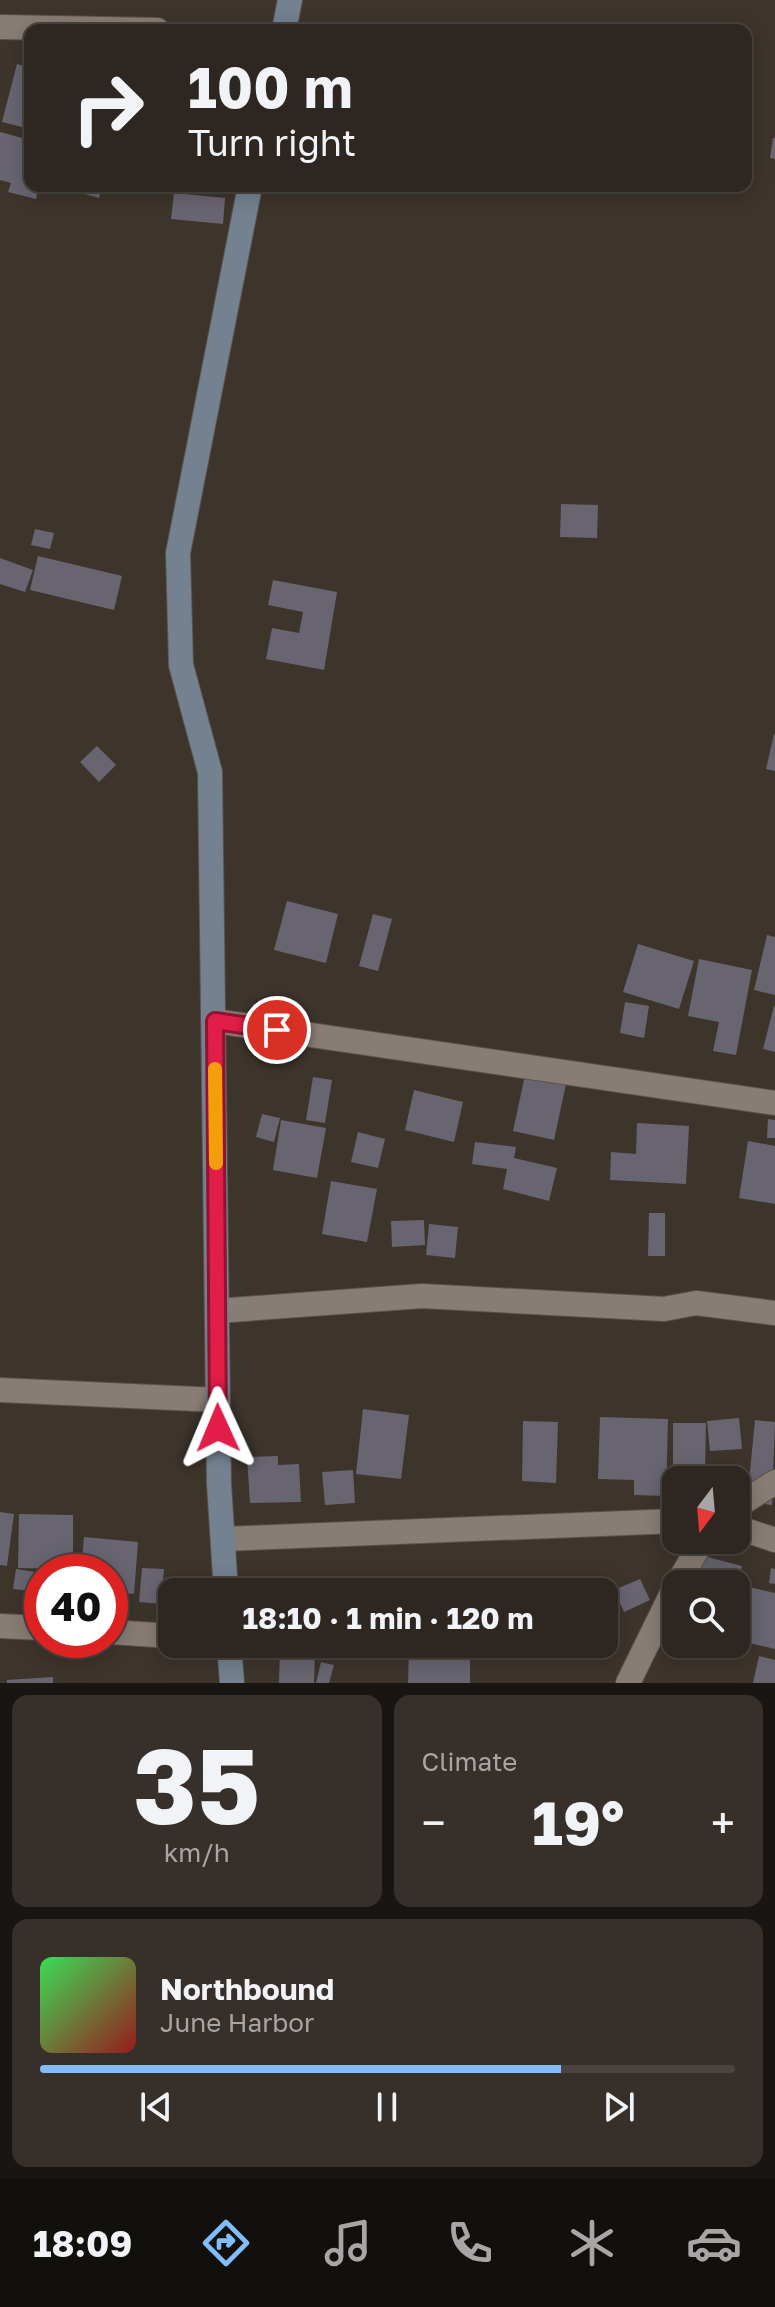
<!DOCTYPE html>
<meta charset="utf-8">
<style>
:root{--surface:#2e2721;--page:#362f2a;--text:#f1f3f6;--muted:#a7a5a5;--line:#49443f;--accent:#81bdfa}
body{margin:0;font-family:"Golos Text",sans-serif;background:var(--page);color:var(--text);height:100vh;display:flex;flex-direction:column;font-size:30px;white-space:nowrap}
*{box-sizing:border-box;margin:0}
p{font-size:26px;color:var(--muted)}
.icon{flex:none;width:44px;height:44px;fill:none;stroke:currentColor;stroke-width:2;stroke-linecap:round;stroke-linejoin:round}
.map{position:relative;height:1683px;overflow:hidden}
.panel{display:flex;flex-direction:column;gap:12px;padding:12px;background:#191512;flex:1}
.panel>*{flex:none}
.top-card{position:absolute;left:24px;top:24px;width:728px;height:168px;border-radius:16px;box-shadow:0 4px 20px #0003,0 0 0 2px var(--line);background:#2e2721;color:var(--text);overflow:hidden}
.needle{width:52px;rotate:196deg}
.controls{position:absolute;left:662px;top:1466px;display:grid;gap:16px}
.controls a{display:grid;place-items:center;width:88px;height:88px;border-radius:16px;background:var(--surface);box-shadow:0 4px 20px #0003,0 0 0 2px var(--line);font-size:40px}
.speed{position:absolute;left:24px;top:1554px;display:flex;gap:16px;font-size:40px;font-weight:700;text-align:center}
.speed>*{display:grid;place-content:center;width:104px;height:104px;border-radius:50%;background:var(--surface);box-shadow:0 4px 20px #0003,0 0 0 2px var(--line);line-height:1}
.speed .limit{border:12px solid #d22;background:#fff;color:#111}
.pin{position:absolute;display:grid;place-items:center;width:68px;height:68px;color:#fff;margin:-34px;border:4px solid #fff;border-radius:50%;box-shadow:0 2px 8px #0007}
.me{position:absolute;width:88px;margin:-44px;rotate:359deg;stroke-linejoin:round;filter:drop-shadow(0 0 6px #0008)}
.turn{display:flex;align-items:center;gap:28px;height:168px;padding:0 32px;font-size:36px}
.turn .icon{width:104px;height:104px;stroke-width:2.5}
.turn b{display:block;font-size:56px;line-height:68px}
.big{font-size:60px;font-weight:700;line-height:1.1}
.panel .widget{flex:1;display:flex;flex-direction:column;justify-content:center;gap:12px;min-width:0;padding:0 28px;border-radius:16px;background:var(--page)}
.panel .dial{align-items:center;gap:0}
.dial b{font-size:104px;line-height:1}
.song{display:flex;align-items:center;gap:24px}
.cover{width:96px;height:96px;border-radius:12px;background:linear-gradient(135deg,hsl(130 70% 55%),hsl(0 70% 35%))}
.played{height:8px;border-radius:4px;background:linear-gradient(90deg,var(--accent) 75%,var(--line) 75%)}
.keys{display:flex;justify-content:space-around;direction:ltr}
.heat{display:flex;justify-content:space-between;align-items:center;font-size:44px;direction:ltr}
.panel .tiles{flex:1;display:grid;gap:12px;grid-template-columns:1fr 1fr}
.widget:last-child{grid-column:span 2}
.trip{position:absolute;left:158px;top:1578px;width:460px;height:80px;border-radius:16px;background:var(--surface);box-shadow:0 4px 20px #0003,0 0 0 2px var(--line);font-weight:700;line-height:80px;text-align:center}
.tab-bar{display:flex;height:128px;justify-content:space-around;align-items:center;background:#12100d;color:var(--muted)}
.tab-bar .icon{width:56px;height:56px}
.tab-bar .on{color:var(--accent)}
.tab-bar b{font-size:36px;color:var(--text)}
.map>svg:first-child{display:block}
.building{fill:#686571}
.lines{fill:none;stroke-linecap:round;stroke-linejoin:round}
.street-casing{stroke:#5b524c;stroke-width:26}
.secondary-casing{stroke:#5b524c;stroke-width:26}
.street{stroke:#887d74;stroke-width:24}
.secondary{stroke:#738190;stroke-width:24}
.route-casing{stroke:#92132f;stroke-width:20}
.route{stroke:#e11d48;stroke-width:14}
.slow{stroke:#f59e0b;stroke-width:14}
</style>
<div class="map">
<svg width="775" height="1683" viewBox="0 0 775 1683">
<rect width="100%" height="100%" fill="#3d342c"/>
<g class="building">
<path d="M17 64 30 68V129L2 122Z"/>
<path d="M0 132 30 140V186H39L36 199 8 192 11 183 0 180Z"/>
<path d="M773 138H775V159L770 158Z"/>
<path d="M57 186H102L99 198Z"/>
<path d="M174 193 225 198 223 224 171 219Z"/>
<path d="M561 504 598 505 597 538 560 537Z"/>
<path d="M35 529 54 533 50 549 31 545Z"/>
<path d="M38 556 122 576 114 610 30 590Z"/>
<path d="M0 558 33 570 25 592 0 584Z"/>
<path d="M273 580 337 592 324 670 266 659 272 628 299 633 303 612 268 605Z"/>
<path d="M774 734H775V771L766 769Z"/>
<path d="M97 746 116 765 99 782 80 762Z"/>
<path d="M287 901 338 914 326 963 274 950Z"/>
<path d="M373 914 392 919 378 971 359 966Z"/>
<path d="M767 935 775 937V995L754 990Z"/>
<path d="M638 944 694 961 679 1009 623 992Z"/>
<path d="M699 959 752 970 736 1055 713 1051 719 1022 688 1016Z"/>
<path d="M625 1002 649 1006 644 1038 620 1033Z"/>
<path d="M774 1006H775V1052L763 1049Z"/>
<path d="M525 1075 566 1084 554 1140 513 1131Z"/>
<path d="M313 1077 332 1080 325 1123 306 1120Z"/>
<path d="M414 1090 463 1102 454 1142 405 1130Z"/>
<path d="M262 1114 280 1118 274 1142 256 1137Z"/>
<path d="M768 1119 775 1120V1138H767Z"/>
<path d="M281 1120 326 1128 317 1178 273 1170Z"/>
<path d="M637 1123 689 1126 686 1184 610 1180 611 1152 636 1154Z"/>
<path d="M358 1132 385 1139 378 1168 351 1162Z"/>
<path d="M748 1141 775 1146V1204L739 1198Z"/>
<path d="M475 1142 516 1147 514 1158 557 1168 549 1201 503 1189 507 1169 472 1164Z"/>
<path d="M331 1181 377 1189 367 1242 322 1234Z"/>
<path d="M649 1213H665V1256H648Z"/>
<path d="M424 1220 425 1245 392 1247 391 1221Z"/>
<path d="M429 1224 458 1227 455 1258 426 1255Z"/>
<path d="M363 1409 409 1415 401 1479 356 1474Z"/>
<path d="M600 1417 668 1419 666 1496 634 1495V1480L598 1479Z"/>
<path d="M739 1418 742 1449 710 1451 707 1421Z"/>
<path d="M755 1420 775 1422 772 1505 747 1502Z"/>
<path d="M523 1421 558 1422 556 1483 522 1481Z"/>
<path d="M673 1423H706L705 1474H673Z"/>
<path d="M278 1456V1465L299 1464 301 1502 250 1503 247 1457Z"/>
<path d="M353 1470 355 1503 325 1505 322 1472Z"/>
<path d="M0 1512 14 1514 7 1566 0 1565Z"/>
<path d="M19 1514 73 1515V1569L18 1568Z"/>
<path d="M84 1537 138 1542 134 1594 110 1592V1572H81Z"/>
<path d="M700 1555 742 1566 737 1584H693Z"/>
<path d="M142 1568 164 1569 161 1604 139 1602Z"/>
<path d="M771 1568 775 1569V1584L769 1583Z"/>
<path d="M16 1569 41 1573 38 1592 13 1589Z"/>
<path d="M640 1579 650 1600 624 1612 614 1590Z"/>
<path d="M744 1586 775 1593V1649L736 1640V1619Z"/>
<path d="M280 1648 315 1649 314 1683H279Z"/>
<path d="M409 1649 470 1650V1683H408Z"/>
<path d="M759 1656 775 1660V1683H753Z"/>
<path d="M321 1662 334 1665 329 1683H316Z"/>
<path d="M53 1677V1683H7V1680Z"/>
</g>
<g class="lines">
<g class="street-casing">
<g id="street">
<path d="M0 27 157 30"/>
<path d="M215 1021 775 1103"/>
<path d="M217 1311 422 1296 664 1309 696 1303 775 1313"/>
<path d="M0 1390 218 1400"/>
<path d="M736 1507 775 1482"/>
<path d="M736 1527 775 1540"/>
<path d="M223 1539 676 1521"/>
<path d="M677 1584 703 1540"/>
<path d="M0 1626 42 1628"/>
<path d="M110 1632 172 1636"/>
<path d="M628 1683 676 1585"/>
</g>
</g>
<g class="secondary-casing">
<g id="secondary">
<path d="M284 30 290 0"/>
<path d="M226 1592 219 1484 210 772 181 665 178 553 250 186"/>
<path d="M229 1644 232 1683"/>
</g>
</g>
<use href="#street" class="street"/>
<use href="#secondary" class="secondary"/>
</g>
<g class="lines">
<g class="route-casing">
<path id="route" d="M218 1428 215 1021 277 1030"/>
</g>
<use href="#route" class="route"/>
<path class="slow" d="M215 1069 216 1163"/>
</g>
</svg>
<div class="controls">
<a><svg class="needle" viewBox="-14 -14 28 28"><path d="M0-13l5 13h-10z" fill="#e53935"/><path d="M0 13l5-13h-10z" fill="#a7a5a5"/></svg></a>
<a><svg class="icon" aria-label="search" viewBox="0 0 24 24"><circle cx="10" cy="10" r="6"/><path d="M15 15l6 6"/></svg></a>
</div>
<div class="speed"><div class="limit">40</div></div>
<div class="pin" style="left:277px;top:1030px;background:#d93025"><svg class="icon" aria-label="arrive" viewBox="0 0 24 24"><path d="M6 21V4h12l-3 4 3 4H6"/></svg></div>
<svg class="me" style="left:218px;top:1428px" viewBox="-20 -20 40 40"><path d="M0-17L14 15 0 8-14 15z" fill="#e11d48" stroke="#fff" stroke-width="4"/></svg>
<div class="trip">18:10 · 1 min · 120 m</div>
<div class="top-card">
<div class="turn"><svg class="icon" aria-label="right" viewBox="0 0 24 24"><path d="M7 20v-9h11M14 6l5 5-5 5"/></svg><div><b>100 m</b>Turn right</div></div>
</div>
</div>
<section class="panel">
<div class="tiles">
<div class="widget dial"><b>35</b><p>km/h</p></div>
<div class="widget"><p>Climate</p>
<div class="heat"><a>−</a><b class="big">19°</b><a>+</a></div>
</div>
<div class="widget">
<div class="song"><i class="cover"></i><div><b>Northbound</b><p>June Harbor</p></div></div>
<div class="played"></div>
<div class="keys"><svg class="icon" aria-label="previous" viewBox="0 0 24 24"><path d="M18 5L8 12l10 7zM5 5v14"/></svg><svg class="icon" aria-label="pause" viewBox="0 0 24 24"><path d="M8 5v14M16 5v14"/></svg><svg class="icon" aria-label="next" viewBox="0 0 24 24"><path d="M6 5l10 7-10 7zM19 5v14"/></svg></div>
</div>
</div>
</section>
<nav class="tab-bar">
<b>18:09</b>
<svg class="icon on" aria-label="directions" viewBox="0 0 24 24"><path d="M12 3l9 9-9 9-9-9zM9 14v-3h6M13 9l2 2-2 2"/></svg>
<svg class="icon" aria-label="music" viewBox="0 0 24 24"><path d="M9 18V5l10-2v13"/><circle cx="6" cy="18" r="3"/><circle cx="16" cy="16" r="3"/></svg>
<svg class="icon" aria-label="phone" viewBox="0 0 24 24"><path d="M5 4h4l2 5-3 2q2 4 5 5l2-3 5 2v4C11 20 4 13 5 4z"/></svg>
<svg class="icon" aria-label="climate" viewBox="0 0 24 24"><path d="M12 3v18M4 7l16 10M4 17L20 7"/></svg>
<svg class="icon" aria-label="car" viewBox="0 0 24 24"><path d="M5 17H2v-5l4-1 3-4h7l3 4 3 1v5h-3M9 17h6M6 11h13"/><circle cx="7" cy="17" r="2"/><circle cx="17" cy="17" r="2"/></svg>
</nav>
